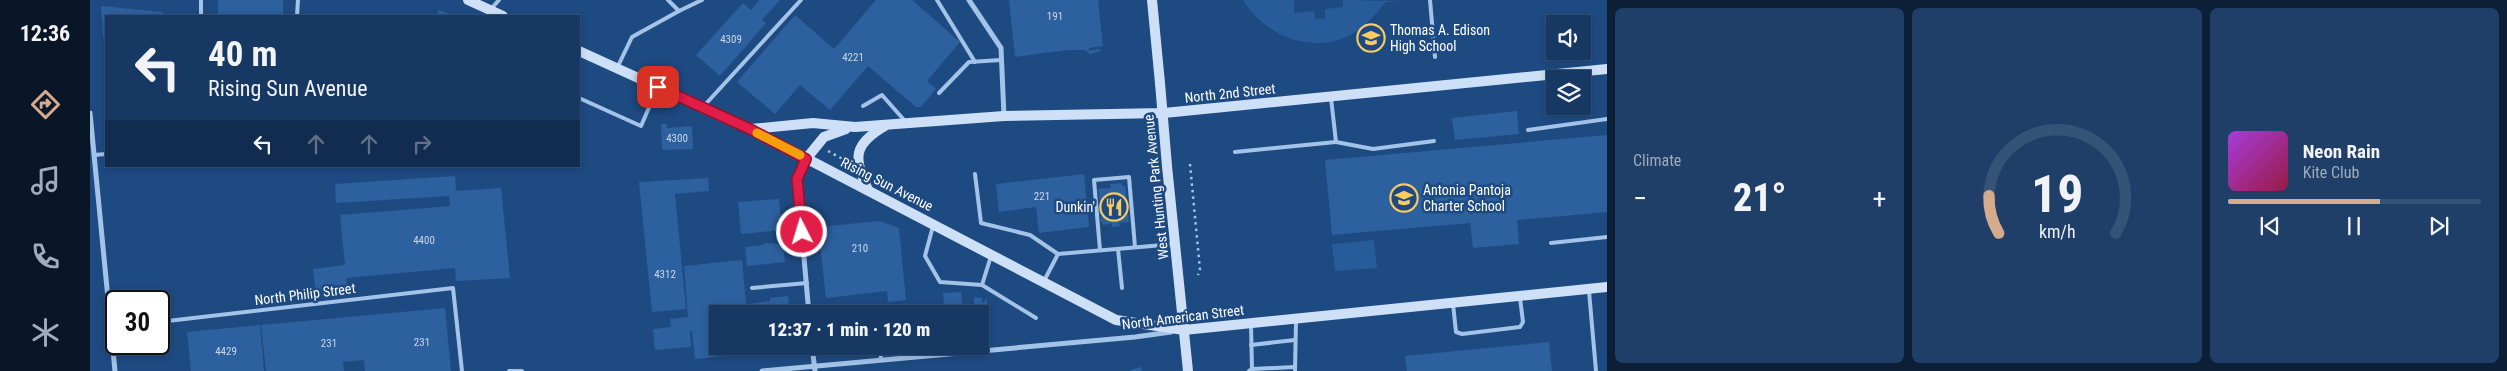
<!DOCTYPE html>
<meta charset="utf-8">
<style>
:root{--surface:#163862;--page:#1f3f68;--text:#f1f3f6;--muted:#9eacbe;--line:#355277;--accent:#d6ab8b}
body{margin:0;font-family:"Roboto Condensed",sans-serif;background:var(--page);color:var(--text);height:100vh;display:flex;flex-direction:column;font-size:19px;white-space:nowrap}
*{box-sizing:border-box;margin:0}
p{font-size:16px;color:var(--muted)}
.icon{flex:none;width:28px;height:28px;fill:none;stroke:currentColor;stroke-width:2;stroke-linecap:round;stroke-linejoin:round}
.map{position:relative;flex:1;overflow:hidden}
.panel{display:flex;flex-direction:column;gap:8px;padding:8px;background:#0c1f36;width:900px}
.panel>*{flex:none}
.banner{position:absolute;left:15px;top:15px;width:475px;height:152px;border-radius:0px;box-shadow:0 2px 8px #0003,0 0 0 1px var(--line);background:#163862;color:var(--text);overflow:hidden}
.buttons{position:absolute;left:1456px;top:15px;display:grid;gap:10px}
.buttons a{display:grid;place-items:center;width:45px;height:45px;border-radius:0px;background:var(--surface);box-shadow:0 2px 8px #0003,0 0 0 1px var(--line);font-size:25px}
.speed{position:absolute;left:15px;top:290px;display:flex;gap:10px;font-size:25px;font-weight:700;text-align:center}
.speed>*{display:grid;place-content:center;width:65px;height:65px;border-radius:50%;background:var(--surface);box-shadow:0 2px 8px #0003,0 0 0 1px var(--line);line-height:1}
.speed .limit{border:2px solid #111;border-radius:8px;background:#fff;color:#111}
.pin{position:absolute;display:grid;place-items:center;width:42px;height:42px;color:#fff;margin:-21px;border-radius:10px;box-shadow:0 2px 8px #0006}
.me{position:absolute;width:55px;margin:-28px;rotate:355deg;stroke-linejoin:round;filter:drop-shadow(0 0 4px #0008)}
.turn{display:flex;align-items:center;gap:18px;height:105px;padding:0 20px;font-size:22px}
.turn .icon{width:65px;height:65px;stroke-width:2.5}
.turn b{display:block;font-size:35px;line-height:42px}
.lanes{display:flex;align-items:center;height:48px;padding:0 20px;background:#0003;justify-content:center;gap:25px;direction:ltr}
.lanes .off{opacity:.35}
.big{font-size:38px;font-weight:800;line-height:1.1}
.panel .widget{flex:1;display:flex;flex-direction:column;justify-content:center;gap:8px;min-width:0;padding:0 18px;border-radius:8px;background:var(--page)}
.panel .dial{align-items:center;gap:0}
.dial svg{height:130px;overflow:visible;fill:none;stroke:var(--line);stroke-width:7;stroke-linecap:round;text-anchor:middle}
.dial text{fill:var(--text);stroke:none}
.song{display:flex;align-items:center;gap:15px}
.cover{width:60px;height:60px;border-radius:8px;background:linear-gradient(135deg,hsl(280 70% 55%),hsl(340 70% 35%))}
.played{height:5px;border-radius:2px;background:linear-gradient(90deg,var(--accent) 60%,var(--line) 60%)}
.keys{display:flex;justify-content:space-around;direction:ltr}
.heat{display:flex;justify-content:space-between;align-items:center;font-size:28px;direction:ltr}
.panel .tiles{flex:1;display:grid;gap:8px;grid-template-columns:repeat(3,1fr)}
.trip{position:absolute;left:619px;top:305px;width:280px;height:50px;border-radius:0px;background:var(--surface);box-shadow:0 2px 8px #0003,0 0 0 1px var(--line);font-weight:800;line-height:50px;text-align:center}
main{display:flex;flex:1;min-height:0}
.menu{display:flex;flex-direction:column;width:90px;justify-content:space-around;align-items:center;background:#091627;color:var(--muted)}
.menu .icon{width:35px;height:35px}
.menu .active{color:var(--accent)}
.menu b{font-size:22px;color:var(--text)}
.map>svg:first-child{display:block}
.green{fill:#275b9a}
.building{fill:#2d609f}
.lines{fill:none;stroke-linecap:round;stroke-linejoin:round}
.path{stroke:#a3c3e9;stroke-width:2.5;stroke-dasharray:2.5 4;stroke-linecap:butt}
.lane{stroke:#a3c3e9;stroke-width:4}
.street{stroke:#a3c3e9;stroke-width:5}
.secondary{stroke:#cee0f7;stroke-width:10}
.secondary-bridge{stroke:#cee0f7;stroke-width:10}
.route-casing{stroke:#92132f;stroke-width:12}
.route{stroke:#e11d48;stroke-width:9}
.slow{stroke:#f59e0b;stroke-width:9}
.labels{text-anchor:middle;stroke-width:5;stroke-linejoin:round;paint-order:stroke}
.number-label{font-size:11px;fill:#cad7e7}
.poi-label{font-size:14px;fill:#fff;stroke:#1e4a82;text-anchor:start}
.street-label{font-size:14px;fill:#fff;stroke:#1e4a82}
</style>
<main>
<nav class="menu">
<b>12:36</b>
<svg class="icon active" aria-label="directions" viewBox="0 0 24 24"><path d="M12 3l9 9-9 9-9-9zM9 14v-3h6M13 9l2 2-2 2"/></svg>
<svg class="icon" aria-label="music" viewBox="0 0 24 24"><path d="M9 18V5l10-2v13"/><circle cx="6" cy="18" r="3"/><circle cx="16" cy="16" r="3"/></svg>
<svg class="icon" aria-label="phone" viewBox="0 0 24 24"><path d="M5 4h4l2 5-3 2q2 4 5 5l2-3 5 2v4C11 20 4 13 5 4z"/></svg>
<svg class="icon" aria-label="climate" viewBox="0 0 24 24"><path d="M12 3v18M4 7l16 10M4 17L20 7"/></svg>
</nav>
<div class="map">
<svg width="1517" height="371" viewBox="0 0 1517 371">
<rect width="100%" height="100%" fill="#1e4a82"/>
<g class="green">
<path d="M1153 0H1204V13L1224 11 1225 19 1235 18V9L1253 7V0L1311 1 1296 2C1286 14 1276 26 1262 34 1224 56 1174 36 1153 0Z"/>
<path d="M1284 240 1287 268 1245 271 1242 244Z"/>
</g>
<g class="building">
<rect x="128" y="0" width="65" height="16"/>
<path d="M669 0H690L672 20 676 23 630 76 606 55 653 3 661 10Z"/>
<path d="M786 0H822L870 42 837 81 846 89 831 107H826L778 66 740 110 710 85 685 114 647 82 705 15 744 49Z"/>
<path d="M919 0H1008L1013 46 999 48V51L1010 49 1011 51 1000 54 995 50H977L925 57Z"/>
<path d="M11 6 73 12V16H16V39L13 38Z"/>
<path d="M349 10 365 16H346Z"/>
<path d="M1427 111 1429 134 1365 140 1362 118Z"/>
<path d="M571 124H577V128L602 126 603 149 572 150Z"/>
<path d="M1517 135V212L1427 220 1429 244 1383 248 1380 223 1242 235 1235 160Z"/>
<path d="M994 174 999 227 949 233 946 207 909 212 906 184Z"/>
<path d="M365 176 366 191 411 188 420 278 366 281 365 268 256 278 258 291 226 295 223 269 255 265 250 215 360 206 359 196 246 203 245 184Z"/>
<path d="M618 178 619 191 585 194 596 309 562 312 549 182Z"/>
<path d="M1032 183V186H1035L1039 222 1029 223 1030 226 1022 227V223L1014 225 1011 222V214L1008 215V208L1010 207 1008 189 1021 188 1020 184Z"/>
<path d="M689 199 692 230 651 234 648 202Z"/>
<path d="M790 221 809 228 816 300 798 302 797 291 736 298 728 227Z"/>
<path d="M674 243 693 244 695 262 657 266 655 247 674 245Z"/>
<path d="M652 260 657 314H628V346H703V349L605 359 602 331H600L601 347 565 350 563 329 581 327 580 319 598 317 594 266Z"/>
<path d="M871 292 872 305 854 307 853 293Z"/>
<path d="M698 296 700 314H662V311H659L658 304 680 301V298Z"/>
<path d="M884 297 892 298V303L897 299V317L884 314Z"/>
<path d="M355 308 361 371H275L274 360 253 362 254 371H176L171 325Z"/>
<path d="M170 325 174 371H101L97 332Z"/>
<path d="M1459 342 1462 371H1317L1315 356Z"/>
<path d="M1051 367 1052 371H1041L1040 370Z"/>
</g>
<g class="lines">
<g class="path">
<path d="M738 151 758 162"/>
<path d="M1100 164 1110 270 1108 275"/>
</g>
<g class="lane">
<path d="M111 0V16"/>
<path d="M847 0 885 62"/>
<path d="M1340 0 1345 57"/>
<path d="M401 9 409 0"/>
<path d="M589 11 612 0"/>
<path d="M207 16 208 0"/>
<path d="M528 66 542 37 589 11 578 0"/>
<path d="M849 93 879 62 911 60"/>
<path d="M489 98 551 126 568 87"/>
<path d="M773 106 792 95 815 121"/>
<path d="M613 107 711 0"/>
<path d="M1438 130 1517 119"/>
<path d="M1246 142 1283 149 1344 141"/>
<path d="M1145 152 1246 142 1241 98"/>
<path d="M4 155 16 154"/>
<path d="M885 174 891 223 940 235 968 254"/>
<path d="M843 226 835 256 850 282 892 285"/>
<path d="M1461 243 1517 237"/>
<path d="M1028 249 1032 288"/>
<path d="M1010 250 1004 180 1039 177 1045 247"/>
<path d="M901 256 892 285 946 318"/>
<path d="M954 281 968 254 1085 244"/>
<path d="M662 288 717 283"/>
<path d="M1499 291 1506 371"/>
<path d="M1363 304 1366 332 1372 334 1430 327 1433 322 1430 298"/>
<path d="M69 322 363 288 372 371"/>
<path d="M1161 345 1205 340"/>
<path d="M790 346 791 360"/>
<path d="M1162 369 1205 367"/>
<path d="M419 371H432"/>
<path d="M1159 371 1162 369 1161 325"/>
<path d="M1205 371 1206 321"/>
</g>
<g class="street">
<path d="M879 0 911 48 914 116"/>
<path d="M0 113 25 371"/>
<path d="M716 159 707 179 719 314"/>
<path d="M722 346 725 371"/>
<path d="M672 371 1045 337 1081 332"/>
</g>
<g class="secondary">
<path d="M378 0 413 16"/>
<path d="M1062 0 1070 83"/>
<path d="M489 51 660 129 1026 320 1094 330 1517 287"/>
<path d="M661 129 723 123 765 127 914 116 1074 113 1517 69"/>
<path d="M716 159 734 137 756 129"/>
<path d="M1077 166 1098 371"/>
<path d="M778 190C764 158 762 145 795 126"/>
</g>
<path class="secondary-bridge" d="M1070 83 1077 166"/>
</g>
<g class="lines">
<g class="route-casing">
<path id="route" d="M568 87 660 129 716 159 707 179 712 232"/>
</g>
<use href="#route" class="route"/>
<path class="slow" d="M667 133 710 155"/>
</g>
<defs>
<g id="school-ring" transform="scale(1.4375)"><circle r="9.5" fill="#1e4a82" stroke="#f9cc62" stroke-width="1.5"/><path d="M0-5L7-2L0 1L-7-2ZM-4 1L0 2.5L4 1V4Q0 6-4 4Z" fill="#f9cc62"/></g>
<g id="restaurant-ring" transform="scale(1.4375)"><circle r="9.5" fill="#1e4a82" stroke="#f9cc62" stroke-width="1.5"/><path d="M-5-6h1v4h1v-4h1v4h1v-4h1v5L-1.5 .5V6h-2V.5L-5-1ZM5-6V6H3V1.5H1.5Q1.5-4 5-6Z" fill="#f9cc62"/></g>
</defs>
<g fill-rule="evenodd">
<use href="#school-ring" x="1281" y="38"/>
<use href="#school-ring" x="1314" y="198"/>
<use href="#restaurant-ring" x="1024" y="207"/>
</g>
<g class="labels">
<g class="number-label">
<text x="965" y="20">191</text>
<text x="641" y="43">4309</text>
<text x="763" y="61">4221</text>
<text x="587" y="142">4300</text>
<text x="952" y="200">221</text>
<text x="334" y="244">4400</text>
<text x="770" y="252">210</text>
<text x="575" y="278">4312</text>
<text x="332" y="346">231</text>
<text x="239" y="347">231</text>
<text x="136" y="355">4429</text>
</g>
<g class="poi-label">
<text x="1300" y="35">Thomas A. Edison<tspan x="1300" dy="16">High School</tspan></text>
<text x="1333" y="195">Antonia Pantoja<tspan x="1333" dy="16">Charter School</tspan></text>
<text x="1005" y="212" text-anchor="end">Dunkin'</text>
</g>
<g class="street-label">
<text transform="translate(1140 93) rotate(-6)" y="5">North 2nd Street</text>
<text transform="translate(797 184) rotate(27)" y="5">Rising Sun Avenue</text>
<text transform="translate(1066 187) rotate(-96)" y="5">West Hunting Park Avenue</text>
<text transform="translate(215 294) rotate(-7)" y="5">North Philip Street</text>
<text transform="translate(1093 317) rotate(-7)" y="5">North American Street</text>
</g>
</g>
</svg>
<div class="buttons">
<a><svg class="icon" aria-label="sound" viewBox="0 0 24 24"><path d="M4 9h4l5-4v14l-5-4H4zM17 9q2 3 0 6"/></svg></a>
<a><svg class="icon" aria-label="layers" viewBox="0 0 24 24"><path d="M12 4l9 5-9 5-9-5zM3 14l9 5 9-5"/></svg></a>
</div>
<div class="speed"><div class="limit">30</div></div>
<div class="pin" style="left:568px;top:87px;background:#d93025"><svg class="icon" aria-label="arrive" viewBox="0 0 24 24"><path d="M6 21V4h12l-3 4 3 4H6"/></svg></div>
<svg class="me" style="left:712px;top:232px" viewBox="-20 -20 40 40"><circle r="17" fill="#e11d48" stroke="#fff" stroke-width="3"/><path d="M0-11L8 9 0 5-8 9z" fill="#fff"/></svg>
<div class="trip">12:37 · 1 min · 120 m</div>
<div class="banner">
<div class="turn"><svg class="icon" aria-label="left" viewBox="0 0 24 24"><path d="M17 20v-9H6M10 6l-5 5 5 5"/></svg><div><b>40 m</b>Rising Sun Avenue</div></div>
<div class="lanes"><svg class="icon" aria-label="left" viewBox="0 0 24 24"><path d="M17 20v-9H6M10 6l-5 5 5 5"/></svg><svg class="icon off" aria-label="ahead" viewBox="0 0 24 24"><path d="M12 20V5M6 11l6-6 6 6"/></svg><svg class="icon off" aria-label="ahead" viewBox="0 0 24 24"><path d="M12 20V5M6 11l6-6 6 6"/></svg><svg class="icon off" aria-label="right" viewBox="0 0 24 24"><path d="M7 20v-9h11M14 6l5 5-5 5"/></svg></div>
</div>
</div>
<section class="panel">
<div class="tiles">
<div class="widget"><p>Climate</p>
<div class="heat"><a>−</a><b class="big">21°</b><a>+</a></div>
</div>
<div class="widget dial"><svg viewBox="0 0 100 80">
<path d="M14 69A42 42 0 1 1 86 69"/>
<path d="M14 69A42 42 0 0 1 8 46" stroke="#d6ab8b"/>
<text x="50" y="56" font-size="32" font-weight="700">19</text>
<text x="50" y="72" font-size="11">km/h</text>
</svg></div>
<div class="widget">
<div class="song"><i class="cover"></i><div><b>Neon Rain</b><p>Kite Club</p></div></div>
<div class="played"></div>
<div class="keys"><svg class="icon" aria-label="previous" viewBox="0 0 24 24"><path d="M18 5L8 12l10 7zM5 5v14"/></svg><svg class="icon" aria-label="pause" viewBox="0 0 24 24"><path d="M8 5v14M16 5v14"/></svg><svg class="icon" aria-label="next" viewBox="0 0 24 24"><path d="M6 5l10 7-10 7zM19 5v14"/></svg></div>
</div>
</div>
</section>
</main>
